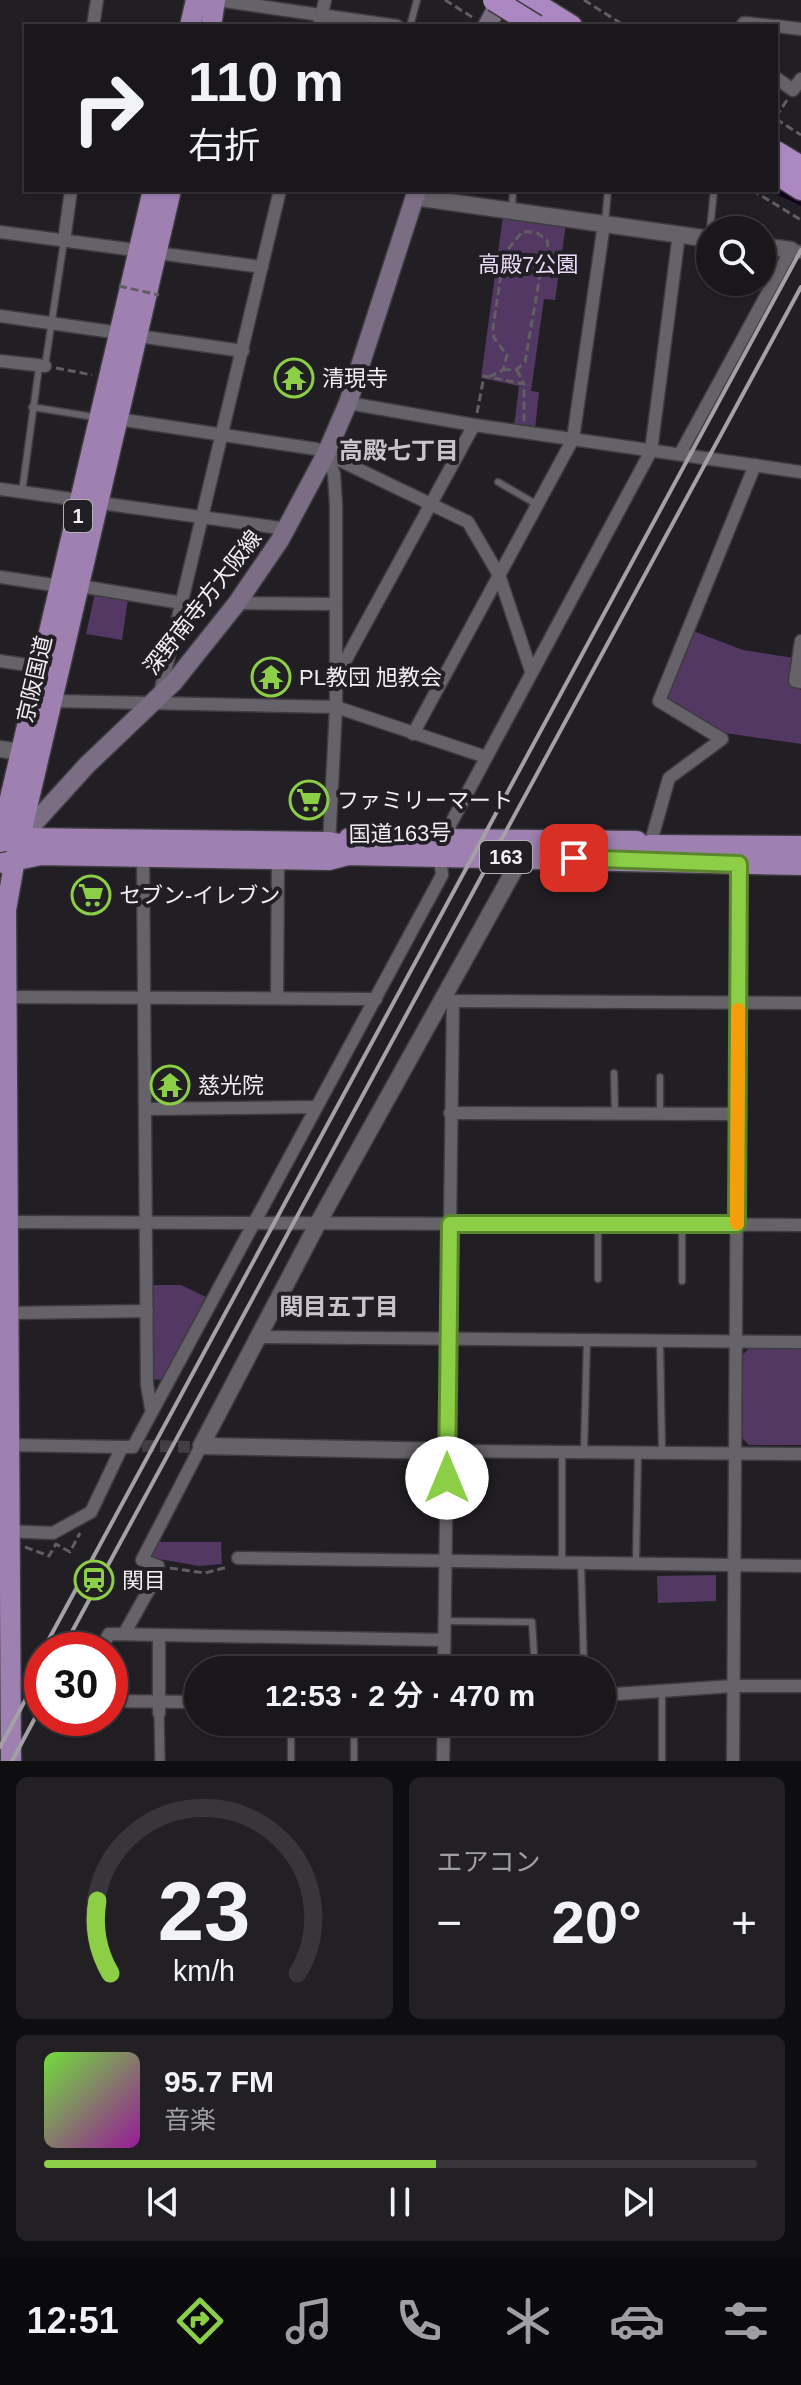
<!DOCTYPE html>
<html lang="ja">
<meta charset="utf-8">
<style>
:root{--surface:#1a171b;--page:#232024;--text:#f1f3f6;--muted:#9f9fa3;--line:#38363a;--accent:#8cce45}
body{margin:0;font-family:Arial,"Noto Sans JP",sans-serif;background:var(--page);color:var(--text);height:100vh;display:flex;flex-direction:column;font-size:30px;white-space:nowrap}
*{box-sizing:border-box;margin:0}
p{font-size:26px;color:var(--muted)}
.icon{flex:none;width:44px;height:44px;fill:none;stroke:currentColor;stroke-width:2;stroke-linecap:round;stroke-linejoin:round}
.map{position:relative;height:1761px;overflow:hidden}
.drawer{display:flex;flex-direction:column;gap:16px;padding:16px;background:#0e0d0f;flex:1}
.drawer>*{flex:none}
.banner{position:absolute;left:24px;top:24px;width:754px;height:168px;border-radius:0px;box-shadow:0 2px 6px #0004,0 0 0 2px var(--line);background:#1a171b;color:var(--text);overflow:hidden}
.tools{position:absolute;left:696px;top:216px;display:grid;gap:16px}
.tools a{display:grid;place-items:center;width:80px;height:80px;border-radius:50%;background:var(--surface);box-shadow:0 2px 6px #0004,0 0 0 2px var(--line);font-size:40px}
.speed{position:absolute;left:24px;top:1632px;display:flex;gap:16px;font-size:40px;font-weight:700;text-align:center}
.speed>*{display:grid;place-content:center;width:104px;height:104px;border-radius:50%;background:var(--surface);box-shadow:0 2px 6px #0004,0 0 0 2px var(--line);line-height:1}
.speed .limit{border:12px solid #d22;background:#fff;color:#111}
.pin{position:absolute;display:grid;place-items:center;width:68px;height:68px;color:#fff;margin:-34px;border-radius:16px;box-shadow:0 4px 12px #0006}
.me{position:absolute;width:88px;margin:-44px;rotate:0deg;stroke-linejoin:round;filter:drop-shadow(0 0 6px #0008)}
.turn{display:flex;align-items:center;gap:28px;height:168px;padding:0 32px;font-size:36px}
.turn .icon{width:104px;height:104px;stroke-width:2.5}
.turn b{display:block;font-size:56px;line-height:68px}
.big{font-size:60px;font-weight:600;line-height:1.1}
.drawer .widget{flex:1;display:flex;flex-direction:column;justify-content:center;gap:12px;min-width:0;padding:0 28px;border-radius:12px;background:var(--page)}
.drawer .dial{align-items:center;gap:0}
.dial svg{height:208px;overflow:visible;fill:none;stroke:var(--line);stroke-width:7;stroke-linecap:round;text-anchor:middle}
.dial text{fill:var(--text);stroke:none}
.song{display:flex;align-items:center;gap:24px}
.cover{width:96px;height:96px;border-radius:12px;background:linear-gradient(135deg,hsl(100 70% 55%),hsl(300 70% 35%))}
.played{height:8px;border-radius:4px;background:linear-gradient(90deg,var(--accent) 55%,var(--line) 55%)}
.keys{display:flex;justify-content:space-around;direction:ltr}
.heat{display:flex;justify-content:space-between;align-items:center;font-size:44px;direction:ltr}
.drawer .tiles{flex:1;display:grid;gap:16px;grid-template-columns:1fr 1fr}
.widget:last-child{grid-column:span 2}
.trip{position:absolute;left:184px;top:1656px;width:432px;height:80px;border-radius:40px;background:var(--surface);box-shadow:0 2px 6px #0004,0 0 0 2px var(--line);font-weight:600;line-height:80px;text-align:center}
.dock{display:flex;height:128px;justify-content:space-around;align-items:center;background:#0a090b;color:var(--muted)}
.dock .icon{width:56px;height:56px}
.dock .selected{color:var(--accent)}
.dock b{font-size:36px;color:var(--text)}
.map>svg:first-child{display:block}
.green{fill:#523862}
.water{fill:#140021}
.lines{fill:none;stroke-linecap:round;stroke-linejoin:round}
.minor-tunnel{stroke:#413e43;stroke-width:12;stroke-dasharray:12 6;stroke-linecap:butt}
.service-casing{stroke:#3e3c40;stroke-width:9}
.pedestrian-casing{stroke:#3e3c40;stroke-width:12}
.minor-casing{stroke:#3e3c40;stroke-width:15}
.tertiary-casing{stroke:#3e3c40;stroke-width:19}
.secondary-casing{stroke:#3e3c40;stroke-width:21}
.trunk-casing{stroke:#3e3c40;stroke-width:23}
.motorway-casing{stroke:#3e3c40;stroke-width:25}
.path{stroke:#615e63;stroke-width:3;stroke-dasharray:8 4;stroke-linecap:butt}
.service{stroke:#666269;stroke-width:6}
.pedestrian{stroke:#666269;stroke-width:9}
.minor{stroke:#666269;stroke-width:12}
.tertiary{stroke:#666269;stroke-width:16}
.secondary{stroke:#7b6d84;stroke-width:18}
.trunk{stroke:#9e80b1;stroke-width:20}
.motorway{stroke:#ac88c3;stroke-width:22}
.rail{stroke:#a3a1a5;stroke-width:4}
.motorway-bridge-casing{stroke:#3e3c40;stroke-width:25;stroke-linecap:butt}
.path-bridge{stroke:#615e63;stroke-width:3;stroke-dasharray:8 4;stroke-linecap:butt}
.motorway-bridge{stroke:#ac88c3;stroke-width:22}
.route-casing{stroke:#5b862d;stroke-width:20}
.route{stroke:#8cce45;stroke-width:14}
.slow{stroke:#f59e0b;stroke-width:14}
.labels{text-anchor:middle;stroke-width:8;stroke-linejoin:round;paint-order:stroke}
.shield{fill:#221f24;stroke:#b3b1b5;stroke-width:2}
.shield-label{font-size:20px;font-weight:bold;fill:#f1eff3}
.park-label{font-size:22px;fill:#ecdbf8;stroke:#221f24}
.poi-label{font-size:22px;fill:#f1eff3;stroke:#221f24;text-anchor:start}
.street-label{font-size:22px;fill:#f1eff3;stroke:#221f24}
.neighbourhood-label{font-size:24px;font-weight:bold;fill:#c8c4cb;stroke:#221f24}
</style>
<div class="map">
<svg width="801" height="1761" viewBox="0 0 801 1761">
<rect width="100%" height="100%" fill="#221f24"/>
<g class="green">
<path d="M503 216 566 224 555 300 544 299 531 391 539 392 535 429 514 426 519 386 481 378Z"/>
<path d="M95 593 128 599 122 640 86 634Z"/>
<path d="M693 631 743 650 794 658 791 684 801 690V744L725 733 669 703 667 696Z"/>
<path d="M150 1285H181L206 1297 163 1380 150 1379Z"/>
<path d="M750 1348 801 1349V1445H749L742 1438 743 1354Z"/>
<path d="M154 1542H221L222 1564 199 1566 148 1557Z"/>
<path d="M716 1575V1601L658 1603 657 1576Z"/>
</g>
<path class="water" d="M776 137 801 153V206L768 190H776Z"/>
<g class="lines">
<path class="minor-tunnel" d="M142 1446 193 1447"/>
<g class="service-casing">
<g id="service">
<path d="M410 26 417 0"/>
<path d="M512 210 513 190"/>
<path d="M605 222 608 190"/>
<path d="M709 239 714 190"/>
<path d="M45 366 64 241"/>
<path d="M32 407 88 416"/>
<path d="M498 482 536 504"/>
<path d="M22 492 39 367"/>
<path d="M614 1073 615 1114"/>
<path d="M660 1114V1077"/>
<path d="M598 1279V1224"/>
<path d="M682 1281V1224"/>
<path d="M660 1340 662 1452"/>
<path d="M584 1451 587 1339"/>
<path d="M562 1561V1453"/>
<path d="M581 1562 584 1670"/>
<path d="M636 1562 638 1454"/>
<path d="M445 1621 532 1622 535 1670"/>
<path d="M662 1691V1761"/>
<path d="M354 1722V1761"/>
<path d="M291 1761V1722"/>
</g>
</g>
<g class="pedestrian-casing">
<path id="pedestrian" d="M159 1713 160 1761"/>
</g>
<g class="minor-casing">
<g id="minor">
<path d="M217 0 397 26"/>
<path d="M93 26 97 0"/>
<path d="M319 26 325 0"/>
<path d="M742 26 744 23 773 26"/>
<path d="M776 26 801 29"/>
<path d="M776 78 793 90 801 79"/>
<path d="M0 232 262 267"/>
<path d="M64 241 71 190"/>
<path d="M0 316 120 333"/>
<path d="M138 336 243 351"/>
<path d="M0 361 45 366"/>
<path d="M348 403 474 425 801 472"/>
<path d="M118 419 316 449 468 522 499 575 531 671"/>
<path d="M326 454 334 474 336 505V707L329 845"/>
<path d="M680 454 791 250 801 252"/>
<path d="M0 489 287 529"/>
<path d="M0 577 60 586"/>
<path d="M80 586 182 603"/>
<path d="M237 603 335 604"/>
<path d="M801 641 795 681 801 682"/>
<path d="M0 661 41 667"/>
<path d="M338 674 474 425"/>
<path d="M160 693 280 190"/>
<path d="M54 701 336 707 486 757"/>
<path d="M413 734 573 439 604 224"/>
<path d="M449 839 450 825 651 451 679 234"/>
<path d="M650 845 669 778 722 739 659 701 755 465"/>
<path d="M143 856 147 1385 151 1408"/>
<path d="M7 997 376 999"/>
<path d="M277 998 278 860"/>
<path d="M447 1001 801 1003"/>
<path d="M145 1109 314 1107"/>
<path d="M450 1113 739 1114"/>
<path d="M4 1222 801 1225"/>
<path d="M9 1313 147 1311"/>
<path d="M260 1337 801 1342"/>
<path d="M10 1445 122 1447"/>
<path d="M447 1451 801 1454"/>
<path d="M3 1531 53 1533 91 1512 122 1447H133L442 875 441 866"/>
<path d="M238 1558 801 1566"/>
<path d="M124 1634 156 1577 158 1566 142 1560 201 1446"/>
<path d="M159 1637V1713"/>
<path d="M100 1650 109 1634 444 1640"/>
<path d="M444 1670 453 1001"/>
<path d="M602 1695 733 1686H801"/>
<path d="M31 1698 42 1699"/>
<path d="M110 1701 198 1702"/>
<path d="M443 1761 444 1722"/>
<path d="M733 1761 739 864"/>
</g>
</g>
<g class="tertiary-casing">
<g id="tertiary">
<path d="M414 197 710 239"/>
<path d="M762 246 791 250"/>
<path d="M0 749 21 752"/>
<path d="M447 1451 201 1446 318 1223 516 867"/>
</g>
</g>
<g class="secondary-casing">
<g id="secondary">
<path d="M487 26 501 0"/>
<path d="M18 841 87 765 174 682 237 603 280 540 326 454 348 403 417 190"/>
</g>
</g>
<g class="trunk-casing">
<g id="trunk">
<path d="M190 26 196 0"/>
<path d="M211 26 215 0"/>
<path d="M349 838 637 841"/>
<path d="M0 841 153 190"/>
<path d="M0 842 21 838 329 842 363 848"/>
<path d="M623 850 650 845 801 846"/>
<path d="M3 863 41 855 329 860 348 855 801 865"/>
<path d="M11 1761 6 910 15 859 171 190"/>
</g>
</g>
<g class="motorway-casing">
<g id="motorway">
<path d="M529 0 571 26"/>
<path d="M776 152 801 167"/>
<path d="M776 173 801 189"/>
</g>
</g>
<g class="path">
<path d="M445 0 472 17"/>
<path d="M584 0 625 26"/>
<path d="M776 117 787 100"/>
<path d="M776 119 801 135"/>
<path d="M752 190 801 220"/>
<path d="M56 368 92 375"/>
<path d="M503 370 517 369 525 362 540 275 550 259 547 240 533 230"/>
<path d="M517 370 524 384"/>
<path d="M489 377 503 370 507 355 494 338 493 328 504 254 522 232H533"/>
<path d="M477 413 484 376 524 384V421"/>
<path d="M25 1547 49 1556 56 1544 70 1552 80 1533"/>
<path d="M170 1568 205 1573 228 1567"/>
</g>
<use href="#service" class="service"/>
<use href="#pedestrian" class="pedestrian"/>
<use href="#minor" class="minor"/>
<use href="#tertiary" class="tertiary"/>
<use href="#secondary" class="secondary"/>
<use href="#trunk" class="trunk"/>
<use href="#motorway" class="motorway"/>
<g class="rail">
<path d="M43 1650 801 250"/>
<path d="M62 1650 801 287"/>
<path d="M0 1747 42 1669"/>
<path d="M12 1761 42 1705"/>
</g>
<g class="motorway-bridge-casing">
<path id="motorway-bridge" d="M494 0 536 26"/>
</g>
<path class="path-bridge" d="M119 286 159 295"/>
<use href="#motorway-bridge" class="motorway-bridge"/>
</g>
<g class="lines">
<g class="route-casing">
<path id="route" d="M447 1478 450 1224H737L739 864 574 858"/>
</g>
<use href="#route" class="route"/>
<path class="slow" d="M737 1223 738 1010"/>
</g>
<defs>
<g id="temple-ring" transform="scale(2)"><circle r="9.5" fill="#221f24" stroke="#8cce45" stroke-width="1.5"/><path d="M0-6L5-2H3V0L6.5 2.5H4V6H1.5V3h-3V6H-4V2.5H-6.5L-3 0V-2H-5Z" fill="#8cce45"/></g>
<g id="supermarket-ring" transform="scale(2)"><circle r="9.5" fill="#221f24" stroke="#8cce45" stroke-width="1.5"/><path d="M-6-5.5h2.5l.6 2H6L4.5 2H-2.5L-4.4-4H-6ZM-1.5 3.2a1.3 1.3 0 1 0 .1 0ZM3 3.2a1.3 1.3 0 1 0 .1 0Z" fill="#8cce45"/></g>
<g id="station-ring" transform="scale(2)"><circle r="9.5" fill="#221f24" stroke="#8cce45" stroke-width="1.5"/><path d="M-3-6H3Q5-6 5-4V2Q5 4 3 4L4.5 6H3L1.5 4h-3L-3 6H-4.5L-3 4Q-5 4-5 2V-4Q-5-6-3-6ZM-3.5-4v3h7v-3ZM-3.5 1v1.5H-2V1ZM2 1v1.5H3.5V1Z" fill="#8cce45"/></g>
</defs>
<g fill-rule="evenodd">
<use href="#temple-ring" x="294" y="378"/>
<use href="#temple-ring" x="271" y="677"/>
<use href="#supermarket-ring" x="309" y="800"/>
<use href="#supermarket-ring" x="91" y="895"/>
<use href="#temple-ring" x="170" y="1085"/>
<use href="#station-ring" x="94" y="1580"/>
</g>
<g class="labels">
<g class="shield">
<rect x="64" y="500" width="28" height="32" rx="6"/>
<rect x="480" y="841" width="52" height="32" rx="6"/>
</g>
<g class="shield-label">
<text x="78" y="523">1</text>
<text x="506" y="864">163</text>
</g>
<g class="park-label">
<text x="528" y="272">高殿7公園</text>
</g>
<g class="poi-label">
<text x="322" y="386">清現寺</text>
<text x="299" y="685">PL教団 旭教会</text>
<text x="337" y="808">ファミリーマート</text>
<text x="119" y="903">セブン-イレブン</text>
<text x="198" y="1093">慈光院</text>
<text x="122" y="1588">関目</text>
</g>
<g class="street-label">
<text transform="translate(202 602) rotate(-52)" y="8">深野南寺方大阪線</text>
<text transform="translate(34 679) rotate(-77)" y="8">京阪国道</text>
<text transform="translate(400 833) rotate(-1)" y="8">国道163号</text>
</g>
<g class="neighbourhood-label">
<text x="399" y="459">高殿七丁目</text>
<text x="339" y="1315">関目五丁目</text>
</g>
</g>
</svg>
<div class="tools">
<a><svg class="icon" aria-label="search" viewBox="0 0 24 24"><circle cx="10" cy="10" r="6"/><path d="M15 15l6 6"/></svg></a>
</div>
<div class="speed"><div class="limit">30</div></div>
<div class="pin" style="left:574px;top:858px;background:#d93025"><svg class="icon" aria-label="arrive" viewBox="0 0 24 24"><path d="M6 21V4h12l-3 4 3 4H6"/></svg></div>
<svg class="me" style="left:447px;top:1478px" viewBox="-20 -20 40 40"><circle r="19" fill="#fff"/><path d="M0-13L10 11 0 6-10 11z" fill="#8cce45"/></svg>
<div class="trip">12:53 · 2 分 · 470 m</div>
<div class="banner">
<div class="turn"><svg class="icon" aria-label="right" viewBox="0 0 24 24"><path d="M7 20v-9h11M14 6l5 5-5 5"/></svg><div><b>110 m</b>右折</div></div>
</div>
</div>
<section class="drawer">
<div class="tiles">
<div class="widget dial"><svg viewBox="0 0 100 80">
<path d="M14 69A42 42 0 1 1 86 69"/>
<path d="M14 69A42 42 0 0 1 9 41" stroke="#8cce45"/>
<text x="50" y="56" font-size="32" font-weight="700">23</text>
<text x="50" y="72" font-size="11">km/h</text>
</svg></div>
<div class="widget"><p>エアコン</p>
<div class="heat"><a>−</a><b class="big">20°</b><a>+</a></div>
</div>
<div class="widget">
<div class="song"><i class="cover"></i><div><b>95.7 FM</b><p>音楽</p></div></div>
<div class="played"></div>
<div class="keys"><svg class="icon" aria-label="previous" viewBox="0 0 24 24"><path d="M18 5L8 12l10 7zM5 5v14"/></svg><svg class="icon" aria-label="pause" viewBox="0 0 24 24"><path d="M8 5v14M16 5v14"/></svg><svg class="icon" aria-label="next" viewBox="0 0 24 24"><path d="M6 5l10 7-10 7zM19 5v14"/></svg></div>
</div>
</div>
</section>
<nav class="dock">
<b>12:51</b>
<svg class="icon selected" aria-label="directions" viewBox="0 0 24 24"><path d="M12 3l9 9-9 9-9-9zM9 14v-3h6M13 9l2 2-2 2"/></svg>
<svg class="icon" aria-label="music" viewBox="0 0 24 24"><path d="M9 18V5l10-2v13"/><circle cx="6" cy="18" r="3"/><circle cx="16" cy="16" r="3"/></svg>
<svg class="icon" aria-label="phone" viewBox="0 0 24 24"><path d="M5 4h4l2 5-3 2q2 4 5 5l2-3 5 2v4C11 20 4 13 5 4z"/></svg>
<svg class="icon" aria-label="climate" viewBox="0 0 24 24"><path d="M12 3v18M4 7l16 10M4 17L20 7"/></svg>
<svg class="icon" aria-label="car" viewBox="0 0 24 24"><path d="M5 17H2v-5l4-1 3-4h7l3 4 3 1v5h-3M9 17h6M6 11h13"/><circle cx="7" cy="17" r="2"/><circle cx="17" cy="17" r="2"/></svg>
<svg class="icon" aria-label="filters" viewBox="0 0 24 24"><path d="M4 7h16M4 17h16"/><circle cx="9" cy="7" r="2"/><circle cx="15" cy="17" r="2"/></svg>
</nav>
